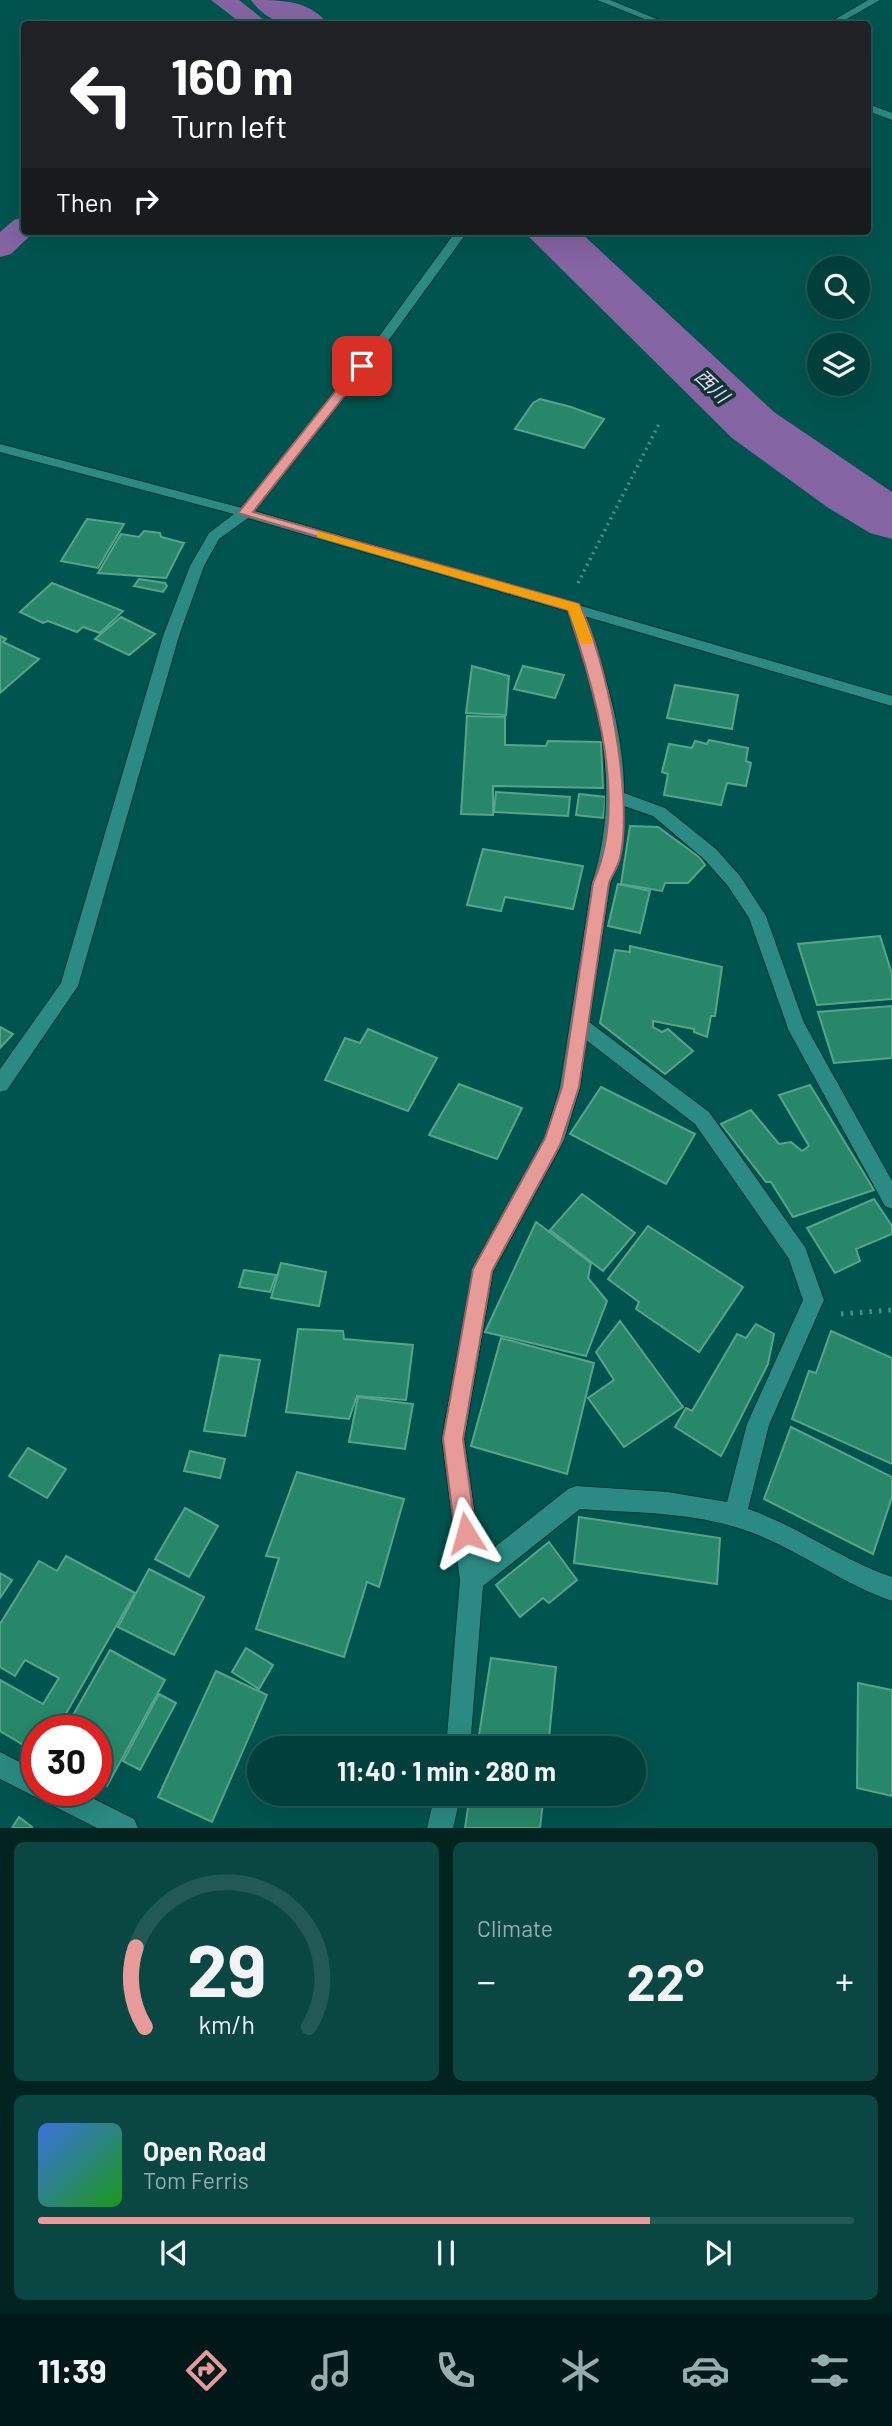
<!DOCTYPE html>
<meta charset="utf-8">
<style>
:root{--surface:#003f3b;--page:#0a4642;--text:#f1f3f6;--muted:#95afaf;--line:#225855;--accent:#e69b98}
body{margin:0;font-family:Barlow,"Noto Sans JP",sans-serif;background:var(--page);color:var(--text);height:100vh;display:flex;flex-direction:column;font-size:26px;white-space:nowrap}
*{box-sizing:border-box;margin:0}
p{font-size:23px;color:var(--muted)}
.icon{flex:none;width:38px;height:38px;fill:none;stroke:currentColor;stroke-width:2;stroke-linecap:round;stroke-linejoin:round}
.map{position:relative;height:1828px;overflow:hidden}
.panel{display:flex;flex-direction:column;gap:14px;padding:14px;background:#002320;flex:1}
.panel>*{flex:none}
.guide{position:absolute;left:21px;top:21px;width:850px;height:214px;border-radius:7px;box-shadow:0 7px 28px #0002,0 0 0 2px var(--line);background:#202124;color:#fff;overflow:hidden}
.tools{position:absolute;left:807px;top:256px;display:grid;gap:14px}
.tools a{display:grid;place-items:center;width:63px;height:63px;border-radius:50%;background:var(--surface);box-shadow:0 7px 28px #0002,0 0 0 2px var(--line);font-size:35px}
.speed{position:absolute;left:21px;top:1715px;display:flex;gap:14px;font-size:35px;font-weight:700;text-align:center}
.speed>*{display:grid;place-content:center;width:91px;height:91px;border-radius:50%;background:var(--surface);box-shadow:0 7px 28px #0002,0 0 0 2px var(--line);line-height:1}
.speed .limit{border:10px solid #d22;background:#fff;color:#111}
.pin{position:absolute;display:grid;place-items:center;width:60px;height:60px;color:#fff;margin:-30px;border-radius:14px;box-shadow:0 4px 10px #0006}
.me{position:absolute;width:77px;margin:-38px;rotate:352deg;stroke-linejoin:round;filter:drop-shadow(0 0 5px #0008)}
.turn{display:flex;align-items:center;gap:24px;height:147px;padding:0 35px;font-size:32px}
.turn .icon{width:91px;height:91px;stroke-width:2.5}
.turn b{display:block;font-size:49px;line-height:60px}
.then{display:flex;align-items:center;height:66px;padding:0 35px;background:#0003;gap:14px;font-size:26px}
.big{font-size:52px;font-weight:700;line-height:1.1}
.panel .card{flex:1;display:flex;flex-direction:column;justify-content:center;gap:10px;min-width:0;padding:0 24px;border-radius:10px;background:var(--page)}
.panel .dial{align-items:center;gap:0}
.dial svg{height:182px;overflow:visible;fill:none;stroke:var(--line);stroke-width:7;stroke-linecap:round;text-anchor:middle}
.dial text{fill:var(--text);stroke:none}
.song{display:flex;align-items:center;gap:21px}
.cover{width:84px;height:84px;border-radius:10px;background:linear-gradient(135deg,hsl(220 70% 55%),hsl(120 70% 35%))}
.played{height:7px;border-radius:4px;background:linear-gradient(90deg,var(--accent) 75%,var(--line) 75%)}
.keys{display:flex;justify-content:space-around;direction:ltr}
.heat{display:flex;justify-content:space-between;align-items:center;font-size:38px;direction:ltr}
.panel .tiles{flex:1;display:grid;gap:14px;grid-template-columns:1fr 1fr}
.card:last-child{grid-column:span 2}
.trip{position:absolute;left:247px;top:1736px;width:399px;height:70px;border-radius:35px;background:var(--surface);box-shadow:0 7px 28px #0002,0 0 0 2px var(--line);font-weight:700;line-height:70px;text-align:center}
.dock{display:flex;height:112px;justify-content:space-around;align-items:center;background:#001918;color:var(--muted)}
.dock .icon{width:49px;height:49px}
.dock .selected{color:var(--accent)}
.dock b{font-size:32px;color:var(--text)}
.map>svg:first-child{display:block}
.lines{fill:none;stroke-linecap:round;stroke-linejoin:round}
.canal{fill:#8564a2;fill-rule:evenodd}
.river{fill:#8564a2;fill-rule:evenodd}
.building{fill:#298769;stroke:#58a489;stroke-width:2}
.service-casing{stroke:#003633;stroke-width:2}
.minor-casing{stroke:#003633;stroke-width:2}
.path-far1{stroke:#4b8f8a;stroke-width:3.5;stroke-dasharray:2 4.5;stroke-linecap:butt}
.path{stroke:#4b8f8a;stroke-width:5;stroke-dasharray:2.5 7;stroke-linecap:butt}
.service{fill:#2b8a83;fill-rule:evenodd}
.minor{fill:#2b8a83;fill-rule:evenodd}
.route{fill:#e69b98;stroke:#966563;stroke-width:2}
.slow{fill:#f59e0b}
.labels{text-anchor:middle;stroke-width:7;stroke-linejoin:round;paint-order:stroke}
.far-water-label{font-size:19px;font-style:italic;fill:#ead8fc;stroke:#0d3532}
</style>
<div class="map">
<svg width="892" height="1828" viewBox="0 0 892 1828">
<rect width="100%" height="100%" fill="#00544f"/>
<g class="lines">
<g class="canal">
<path d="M211 0H239L268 23 242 24Z"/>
<path d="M24 217V231H35L11 254 0 257V232L14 220Z"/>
</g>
<g class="river">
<path d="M251 0C282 0 309 0 328 24 298 27 270 27 251 0Z"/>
<path d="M523 231H579L774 412 892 492V539L870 533 827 507 732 438Z"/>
</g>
</g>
<g class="building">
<path d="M540 399 571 407 604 419 584 448 515 429 533 403Z"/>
<path d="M87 519 124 524 98 568 61 561Z"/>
<path d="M144 531 160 533 161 537 184 543 166 578 98 573 121 534 139 537Z"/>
<path d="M139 579 165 583 167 586 163 592 134 586Z"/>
<path d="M52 583 123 611 100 633 83 627 77 632 48 621 43 623 20 612Z"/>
<path d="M121 617 155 634 129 655 95 639Z"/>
<path d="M0 636 6 639 3 642 39 659 0 693Z"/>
<path d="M472 666 509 676 506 715 466 713Z"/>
<path d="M523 666 564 675 555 698 514 689Z"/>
<path d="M675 685 738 695 732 729 667 718Z"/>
<path d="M467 716 505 717V745L546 746 548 741 601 742 603 788 493 786V815L461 814Z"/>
<path d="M709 740 748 748 746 761 751 763 746 786 727 783 721 805 664 795 668 774 662 772 669 744 692 748 695 741 707 744Z"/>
<path d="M496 792 570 797 568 816 494 812Z"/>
<path d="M579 794 606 797 603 818 576 815Z"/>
<path d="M630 826 658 827 699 857 705 865 688 883H665L662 891 621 884Z"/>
<path d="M483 849 583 866 573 909 505 897 501 911 467 905Z"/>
<path d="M618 884 650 891 640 933 608 926Z"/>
<path d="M880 936 892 974V999L817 1005 798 944Z"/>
<path d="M630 946 722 967 715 1016H711L707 1037 694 1032V1029L653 1021V1027L662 1032 668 1029 693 1051 665 1074 600 1023 615 950 630 952Z"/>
<path d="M892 1006V1058L834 1063 818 1012Z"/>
<path d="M0 1027 13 1034 0 1048Z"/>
<path d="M368 1029 437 1058 408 1111 325 1080 345 1038 360 1043Z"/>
<path d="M459 1084 522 1108 497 1159 429 1135Z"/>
<path d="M810 1085 874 1190 793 1217 771 1182H766L721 1124 751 1110 779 1144 791 1142 802 1151 809 1146 779 1095Z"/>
<path d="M601 1087 695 1134 666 1184 570 1134Z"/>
<path d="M582 1194 635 1233 603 1271 550 1230Z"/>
<path d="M874 1199 892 1226V1234L856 1249 860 1261 835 1273 807 1228Z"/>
<path d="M536 1222 591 1263 588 1278 607 1301 586 1356 485 1332Z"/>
<path d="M648 1226 743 1287 699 1352 636 1309 639 1302 608 1279Z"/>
<path d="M281 1263 326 1272 319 1306 271 1298Z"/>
<path d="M244 1270 276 1275 270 1292 239 1287Z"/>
<path d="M620 1321 683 1407 624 1447 588 1398 614 1380 596 1352Z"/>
<path d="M756 1324 774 1334 768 1364 721 1456 675 1427 686 1408 692 1411 737 1334 746 1338Z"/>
<path d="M298 1329 343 1331 344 1339 413 1345 406 1400 357 1396 349 1419 286 1412Z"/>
<path d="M831 1331 892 1358V1464L792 1419 809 1371 816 1373Z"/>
<path d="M501 1338 594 1363 567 1474 471 1446Z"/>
<path d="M220 1355 260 1360 245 1436 204 1431Z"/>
<path d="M358 1397 413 1404 405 1449 349 1442Z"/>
<path d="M791 1427 892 1477V1497L873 1554 764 1499Z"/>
<path d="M28 1448 66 1469 47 1498 9 1476Z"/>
<path d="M190 1451 225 1459 220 1478 184 1471Z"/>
<path d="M297 1472 404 1499 379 1587 367 1582 344 1657 256 1629 279 1558 266 1556Z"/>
<path d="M185 1508 218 1526 189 1577 155 1559Z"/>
<path d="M579 1517 720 1538 717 1584 574 1563Z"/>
<path d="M549 1542 577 1580 549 1603 543 1598 520 1617 496 1585Z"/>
<path d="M66 1556 135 1593 56 1731H37V1753L0 1731V1680L43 1704 59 1678 25 1660 15 1676 0 1667V1624L39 1561 57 1571Z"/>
<path d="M149 1569 204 1597 174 1655 118 1627Z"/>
<path d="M0 1573 12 1580 0 1598Z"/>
<path d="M246 1648 273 1665 259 1689 232 1672Z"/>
<path d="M110 1650 165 1680 107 1786 96 1780V1731H64Z"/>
<path d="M491 1658 556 1667 548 1748H477Z"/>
<path d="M216 1671 267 1695 212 1822 158 1797Z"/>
<path d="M858 1683 892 1690V1796L857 1788Z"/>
<path d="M159 1694 176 1703 140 1770 123 1761Z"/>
<path d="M470 1794H544L540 1828H465Z"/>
<path d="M19 1817 32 1827V1828H12Z"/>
</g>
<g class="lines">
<g class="service-casing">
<path id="service" d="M796 1018 803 1021 892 1181V1209L885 1206 789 1031 787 1026 789 1021Z"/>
</g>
<g class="minor-casing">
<g id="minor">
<path d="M597 0H610L669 24H657Z"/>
<path d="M868 0H880L838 24H827Z"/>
<path d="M868 104 892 113V120L868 111Z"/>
<path d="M456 231H468L383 348 254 511 892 696V706L584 616C605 672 624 733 624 793L665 808 716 849 740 876 766 916 805 1026 803 1031 796 1034 789 1031 749 918 728 886 704 859 653 816 624 806 620 852 610 883 589 1022 709 1112 805 1247 824 1300 769 1425 748 1509C799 1526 841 1560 892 1577V1601C844 1584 804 1554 758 1535 702 1512 639 1513 580 1509L483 1586 470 1748H446L460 1580 442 1439 473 1269 545 1138 560 1087 592 883C622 791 600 699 568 611L248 518 219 539 204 566 179 636 78 986 7 1090 0 1092V1069L61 983 163 636 190 566 209 533 234 514 0 452V444L242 508 375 342ZM586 1040 695 1124 789 1259 803 1300 747 1424 727 1502 668 1492 576 1486 568 1489 481 1558 464 1439 493 1271 564 1140 580 1087Z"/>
<path d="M0 1752 37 1771V1790H76L134 1819 138 1828H97L0 1779Z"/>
<path d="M435 1794H461L453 1828H427Z"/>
</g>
</g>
<path class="path-far1" d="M578 583 660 422"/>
<path class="path" d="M841 1314 892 1310"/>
<use href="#service" class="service"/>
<use href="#minor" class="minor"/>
</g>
<path class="route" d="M358 363 368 366 253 512 579 604C607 658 634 799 620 858 618 867 612 875 609 883L579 1087 560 1145 492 1271 463 1439 476 1533 473 1540 466 1543 458 1540 455 1533 443 1439 473 1269 545 1138 562 1087 593 883C630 802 594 691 568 610L238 513Z"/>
<path class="slow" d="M317 531 579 604 593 641 591 644H581L568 610 317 537Z"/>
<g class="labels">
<g class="far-water-label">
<text transform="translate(712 386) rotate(44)" y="7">西川</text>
</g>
</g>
</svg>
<div class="tools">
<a><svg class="icon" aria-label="search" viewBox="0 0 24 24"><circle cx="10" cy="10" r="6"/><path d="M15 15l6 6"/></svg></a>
<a><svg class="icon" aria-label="layers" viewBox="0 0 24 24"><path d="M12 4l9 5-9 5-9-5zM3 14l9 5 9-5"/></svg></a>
</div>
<div class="speed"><div class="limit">30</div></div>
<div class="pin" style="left:362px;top:366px;background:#d93025"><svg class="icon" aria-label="arrive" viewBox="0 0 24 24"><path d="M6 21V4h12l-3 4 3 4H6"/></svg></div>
<svg class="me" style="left:466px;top:1533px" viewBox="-20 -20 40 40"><path d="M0-17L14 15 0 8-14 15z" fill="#e69b98" stroke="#fff" stroke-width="4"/></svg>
<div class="trip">11:40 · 1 min · 280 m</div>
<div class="guide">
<div class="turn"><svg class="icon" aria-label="left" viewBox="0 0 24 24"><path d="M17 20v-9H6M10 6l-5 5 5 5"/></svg><div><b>160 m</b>Turn left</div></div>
<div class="then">Then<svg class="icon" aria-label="right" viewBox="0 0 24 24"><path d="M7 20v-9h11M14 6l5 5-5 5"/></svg></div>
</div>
</div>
<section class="panel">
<div class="tiles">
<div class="card dial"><svg viewBox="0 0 100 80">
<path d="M14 69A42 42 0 1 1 86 69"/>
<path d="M14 69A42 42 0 0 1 10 34" stroke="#e69b98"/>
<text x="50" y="56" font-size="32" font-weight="700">29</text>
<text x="50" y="72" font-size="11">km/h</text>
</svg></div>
<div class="card"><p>Climate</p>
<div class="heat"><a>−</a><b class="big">22°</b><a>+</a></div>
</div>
<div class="card">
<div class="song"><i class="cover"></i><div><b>Open Road</b><p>Tom Ferris</p></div></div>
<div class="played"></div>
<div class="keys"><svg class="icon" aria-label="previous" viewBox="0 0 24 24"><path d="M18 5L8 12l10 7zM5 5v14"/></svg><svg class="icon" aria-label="pause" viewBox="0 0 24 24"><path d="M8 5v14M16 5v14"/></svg><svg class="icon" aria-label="next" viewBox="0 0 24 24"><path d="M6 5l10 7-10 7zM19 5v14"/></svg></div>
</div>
</div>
</section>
<nav class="dock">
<b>11:39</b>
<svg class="icon selected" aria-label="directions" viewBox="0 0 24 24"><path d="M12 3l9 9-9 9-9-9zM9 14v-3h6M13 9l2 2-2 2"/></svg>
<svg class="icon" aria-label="music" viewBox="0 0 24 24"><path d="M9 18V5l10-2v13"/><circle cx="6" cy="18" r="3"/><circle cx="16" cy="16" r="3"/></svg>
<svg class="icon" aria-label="phone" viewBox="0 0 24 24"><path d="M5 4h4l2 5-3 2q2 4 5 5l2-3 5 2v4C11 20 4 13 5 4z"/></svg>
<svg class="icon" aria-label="climate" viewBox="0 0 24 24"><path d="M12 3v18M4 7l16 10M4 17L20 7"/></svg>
<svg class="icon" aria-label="car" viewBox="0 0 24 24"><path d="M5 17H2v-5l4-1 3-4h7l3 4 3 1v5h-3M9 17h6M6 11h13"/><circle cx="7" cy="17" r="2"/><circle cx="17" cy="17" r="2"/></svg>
<svg class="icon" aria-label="filters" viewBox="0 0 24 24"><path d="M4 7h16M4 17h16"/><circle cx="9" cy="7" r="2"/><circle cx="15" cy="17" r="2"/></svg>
</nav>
